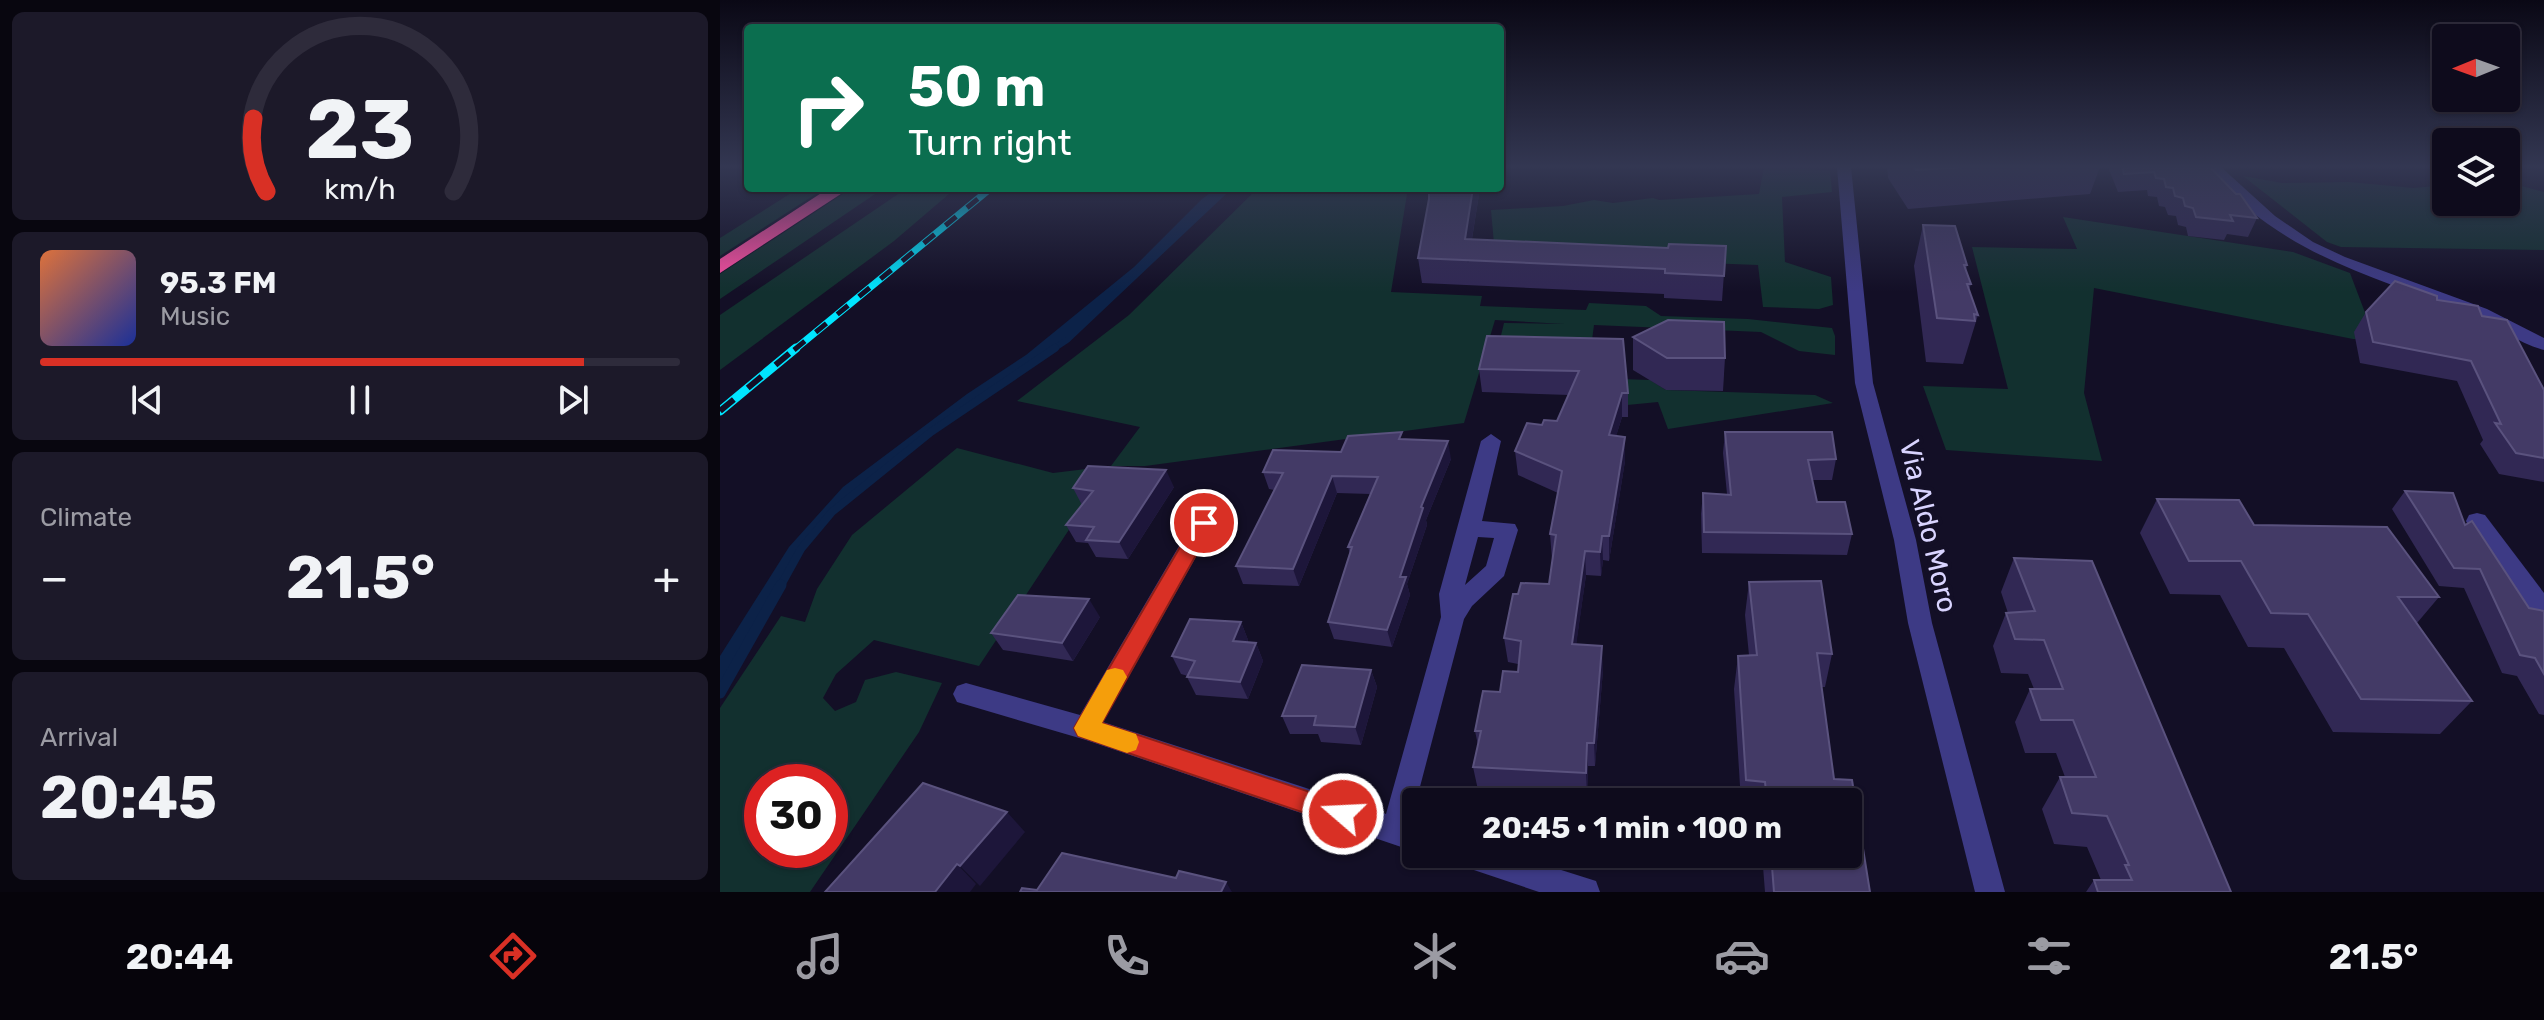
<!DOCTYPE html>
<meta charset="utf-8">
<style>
:root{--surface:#0e0b1c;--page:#1c1929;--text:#f1f3f6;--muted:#9b9ba3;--line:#2e2b3b;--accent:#d93025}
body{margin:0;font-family:Rubik,sans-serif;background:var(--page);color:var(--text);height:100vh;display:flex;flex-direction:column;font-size:30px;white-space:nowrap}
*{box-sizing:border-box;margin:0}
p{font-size:26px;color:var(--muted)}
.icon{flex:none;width:44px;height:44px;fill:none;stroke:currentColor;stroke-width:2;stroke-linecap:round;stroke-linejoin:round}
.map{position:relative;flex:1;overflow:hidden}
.panel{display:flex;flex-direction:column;gap:12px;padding:12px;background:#08060f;width:720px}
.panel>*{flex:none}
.guide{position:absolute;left:24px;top:24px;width:760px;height:168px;border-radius:8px;box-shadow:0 2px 6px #0004,0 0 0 2px var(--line);background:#0b6e4f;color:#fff;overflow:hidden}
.needle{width:52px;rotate:269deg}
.buttons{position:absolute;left:1712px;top:24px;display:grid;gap:16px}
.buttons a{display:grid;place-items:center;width:88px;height:88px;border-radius:8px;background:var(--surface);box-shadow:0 2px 6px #0004,0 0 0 2px var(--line);font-size:40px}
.speed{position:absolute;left:24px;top:764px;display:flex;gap:16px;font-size:40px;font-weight:700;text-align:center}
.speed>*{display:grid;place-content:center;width:104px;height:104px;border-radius:50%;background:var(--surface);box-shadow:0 2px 6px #0004,0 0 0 2px var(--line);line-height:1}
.speed .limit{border:12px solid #d22;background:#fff;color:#111}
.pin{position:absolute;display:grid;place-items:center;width:68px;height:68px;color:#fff;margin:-34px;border:4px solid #fff;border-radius:50%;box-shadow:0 2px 8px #0007}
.me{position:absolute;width:88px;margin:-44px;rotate:289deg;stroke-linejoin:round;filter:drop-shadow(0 0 6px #0008)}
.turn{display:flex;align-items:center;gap:28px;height:168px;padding:0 32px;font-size:36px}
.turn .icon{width:104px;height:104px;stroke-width:2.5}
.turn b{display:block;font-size:56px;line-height:68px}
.big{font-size:60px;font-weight:700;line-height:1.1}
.panel .widget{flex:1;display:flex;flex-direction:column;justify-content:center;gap:12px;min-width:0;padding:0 28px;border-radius:12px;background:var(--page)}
.panel .dial{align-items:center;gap:0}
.dial svg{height:208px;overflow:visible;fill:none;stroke:var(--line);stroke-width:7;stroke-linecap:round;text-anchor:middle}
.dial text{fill:var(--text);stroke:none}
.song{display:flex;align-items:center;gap:24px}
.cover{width:96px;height:96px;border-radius:12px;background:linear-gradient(135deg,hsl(20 70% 55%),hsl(230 70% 35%))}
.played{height:8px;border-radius:4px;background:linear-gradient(90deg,var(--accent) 85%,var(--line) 85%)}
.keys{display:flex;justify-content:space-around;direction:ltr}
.heat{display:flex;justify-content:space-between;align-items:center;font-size:44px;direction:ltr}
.trip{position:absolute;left:682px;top:788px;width:460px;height:80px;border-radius:8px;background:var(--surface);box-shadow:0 2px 6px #0004,0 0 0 2px var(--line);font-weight:700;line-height:80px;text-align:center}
.menu{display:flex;height:128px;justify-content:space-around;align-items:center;background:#06040b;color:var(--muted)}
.menu .icon{width:56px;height:56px}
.menu .on{color:var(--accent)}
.menu b{font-size:36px;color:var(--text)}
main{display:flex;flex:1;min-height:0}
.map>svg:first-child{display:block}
.green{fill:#12302f;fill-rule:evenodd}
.water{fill:#0c2248}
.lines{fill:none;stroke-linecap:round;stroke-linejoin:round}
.stream-far2{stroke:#0c2248;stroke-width:6}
.stream-far1{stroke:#0c2248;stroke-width:8}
.stream{stroke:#0c2248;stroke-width:11}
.minor{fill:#3d3a85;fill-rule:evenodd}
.highway{fill:#ff4fa3;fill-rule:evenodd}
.rail-far1-casing{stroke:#00e5ff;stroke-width:7}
.rail-casing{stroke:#00e5ff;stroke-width:9}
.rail-far1{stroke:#130f26;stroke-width:5;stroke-dasharray:14;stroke-linecap:butt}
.rail{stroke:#130f26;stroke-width:6;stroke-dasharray:18;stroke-linecap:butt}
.wall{fill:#312854}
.shaded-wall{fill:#1d163a}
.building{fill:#433a66;stroke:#5a527e;stroke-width:2}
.route{fill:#d93025;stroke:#8d1f18;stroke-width:2}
.slow{fill:#f59e0b}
.labels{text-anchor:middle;stroke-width:8;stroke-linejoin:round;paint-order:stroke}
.street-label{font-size:28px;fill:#d9d4ff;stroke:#130f26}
</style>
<main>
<section class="panel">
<div class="widget dial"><svg viewBox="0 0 100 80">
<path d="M14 69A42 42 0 1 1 86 69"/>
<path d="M14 69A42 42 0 0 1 9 41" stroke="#d93025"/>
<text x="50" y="56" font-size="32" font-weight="700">23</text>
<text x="50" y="72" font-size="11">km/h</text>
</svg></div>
<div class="widget">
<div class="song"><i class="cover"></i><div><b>95.3 FM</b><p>Music</p></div></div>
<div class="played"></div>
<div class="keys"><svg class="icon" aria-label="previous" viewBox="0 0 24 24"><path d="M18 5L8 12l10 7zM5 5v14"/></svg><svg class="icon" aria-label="pause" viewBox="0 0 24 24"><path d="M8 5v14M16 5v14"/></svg><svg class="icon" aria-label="next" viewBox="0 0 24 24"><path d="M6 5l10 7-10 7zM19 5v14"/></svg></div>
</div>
<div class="widget"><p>Climate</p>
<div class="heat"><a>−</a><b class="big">21.5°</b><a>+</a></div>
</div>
<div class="widget"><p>Arrival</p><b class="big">20:45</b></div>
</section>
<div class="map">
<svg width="1824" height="892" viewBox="0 0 1824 892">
<rect width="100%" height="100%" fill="#130f26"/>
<g class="green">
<path d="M1044 167 1110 170 1112 192 1062 197 1065 262 1111 277 1113 305 1099 309 1043 307 1038 265 775 255 771 210 843 206 874 200 893 203 933 198 939 200 1039 194Z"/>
<path d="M1523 176 1562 183 1629 182 1694 188 1726 185V202H1786V182L1824 192V250L1621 247 1607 242Z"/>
<path d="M79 188H105L0 256V238Z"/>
<path d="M132 188H164L0 299V274Z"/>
<path d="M187 188H236L174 241 0 370V315Z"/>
<path d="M538 188H688L671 292 762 296 760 306 866 310 869 303 926 306 941 316 1028 319 1112 328 1115 336V355L1079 351 1041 332 874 325 870 355 777 352 784 323 845 324 775 320 744 423 425 466H391L259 666 154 640 116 674 103 698 115 711 136 702 145 680 176 672 222 683 199 732 90 892H0V708L61 616 85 622 97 589 132 535 237 448 333 473 391 466 420 427 297 401 409 315ZM42 782H110V850H42Z"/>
<path d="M1343 217 1573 252 1630 273 1655 339H1633L1374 288 1364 393 1382 461 1226 450 1203 386 1288 389 1252 247 1357 249Z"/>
<path d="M899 379 930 380 946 390 1095 395 1113 403 948 429 938 402 897 406Z"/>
</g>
<path class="water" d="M497 188H508L347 340 211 432 112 512 81 549 0 693V656L69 547 123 487 247 394 306 355 414 267 482 199Z"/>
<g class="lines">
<path class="stream-far2" d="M332 350 347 340 508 188"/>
<path class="stream-far1" d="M60 587 81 549 112 512 211 432 335 348"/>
<path class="stream" d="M0 693 61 585"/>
<g class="minor">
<path d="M1117 167H1131L1153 383 1196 540 1212 623 1285 892H1255L1188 623 1174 540 1135 383Z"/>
<path d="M1486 167H1501L1555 216 1593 242 1625 257 1767 309 1824 338V350C1799 344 1776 325 1752 315 1651 275 1560 255 1486 167Z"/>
<path d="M771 434 781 441 762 521 795 524 798 530 784 576 752 606 744 619 696 802 692 823 696 824V852L366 740 237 702 233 694 237 686 246 683 360 715 476 517H492L495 523 383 722 666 814 721 617 719 594 761 441ZM758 537 774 538 766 566 745 585Z"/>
<path d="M1757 513 1765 515 1824 593V619L1816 617 1749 527 1746 521 1749 515Z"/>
<path d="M731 854H791L876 881 880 892H819L736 864Z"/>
</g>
<path class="highway" d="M109 188H130L0 273V259Z"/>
<g class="rail-far1-casing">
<path id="rail-far1" d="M74 350 271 188"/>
</g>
<g class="rail-casing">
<path id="rail" d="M0 411 76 348"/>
</g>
<use href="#rail-far1" class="rail-far1"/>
<use href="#rail" class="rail"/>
</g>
<g class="wall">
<path d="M1167 167H1380L1370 194 1188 209 1168 178Z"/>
<path d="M1388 167H1490L1537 218 1528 237 1507 234 1504 240 1468 236 1466 227 1458 225 1456 216 1448 215 1445 207 1439 206 1437 197 1428 196 1427 190 1398 192Z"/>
<path d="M760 188 752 239 948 248 1006 246 1002 301 944 298V294L702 283 698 258Z"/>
<path d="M1203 225 1247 265 1246 271 1251 284 1249 290 1258 315 1243 364 1206 362 1194 266Z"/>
<path d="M1717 300 1762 316 1824 390V482L1779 474 1760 444 1763 440 1737 381 1640 363 1634 332 1646 312Z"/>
<path d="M913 337 1005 358 1003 391 946 390 913 370Z"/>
<path d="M903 339 908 393V417H902L896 436 905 437V461L889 561 883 560 881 576 866 575 856 644 883 670 875 766H868L867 796 758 790 753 767 758 745 755 731 780 692 798 672V664L788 662 784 638 798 594 829 584 833 559H832L830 534 838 493 798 475 795 451 822 425 837 421 849 395 762 392 759 369Z"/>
<path d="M1005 432 1116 459 1112 480H1092L1097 502 1132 534 1127 555 982 553 981 514 983 493 1007 494 1003 453Z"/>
<path d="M684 440 731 459 706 520 707 525 687 584 690 595 672 647 614 639 608 622 630 554 628 547 650 494 617 493 579 586 523 584 516 566 555 490 549 489 543 472 621 452Z"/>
<path d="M454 487 408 559 376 557 368 543 356 542 346 525 362 505 353 488Z"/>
<path d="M1685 491 1745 525 1809 608 1824 611V715L1819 714 1797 676 1782 673 1744 588 1719 586 1672 509Z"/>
<path d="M1437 499 1534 525 1719 597 1697 623 1752 701 1720 734 1613 732 1564 648 1528 647 1500 595 1450 594 1420 533Z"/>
<path d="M1294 558 1511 892H1366L1374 880H1381L1367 847 1334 844 1322 809 1340 777H1345L1336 753H1305L1295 722 1310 689H1314L1308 674 1281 673 1273 646 1286 613H1288L1281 592Z"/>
<path d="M1101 581 1112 654 1105 687H1101L1114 779 1132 780 1150 892H1045L1042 854H1128V802H1021L1014 689 1018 656 1029 655 1025 615 1029 582Z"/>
<path d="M380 617 353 661 283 650 271 633Z"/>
<path d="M521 622 528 640V642L536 643 543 661 528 699 476 695 467 677 468 676 461 674 452 656Z"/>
<path d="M651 670 657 687 641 745 601 742 598 734H570L562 716Z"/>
</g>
<g class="shaded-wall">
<path d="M753 188H760L748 263 745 239Z"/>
<path d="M902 393V417L889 459V435Z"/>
<path d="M905 437V461L889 561V536Z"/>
<path d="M728 441 731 459 706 520 707 525 687 584 690 595 672 647 667 630 680 577 701 507Z"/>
<path d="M446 470 454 487 408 559 399 542Z"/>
<path d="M612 476 617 493 579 586 573 569Z"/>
<path d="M882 536 883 560 881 576 880 552Z"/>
<path d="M865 551 866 575 853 668 852 644Z"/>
<path d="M369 599 380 617 353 661 342 643Z"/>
<path d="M521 622 528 640 521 659 513 641Z"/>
<path d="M536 643 543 661 528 699 520 682Z"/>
<path d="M882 646 883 670 875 766 874 743Z"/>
<path d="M651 670 657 687 641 745 635 727Z"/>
<path d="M867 743 868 766 867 796 866 773Z"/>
<path d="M287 812 305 832 260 886 240 866Z"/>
<path d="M237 864 256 884 250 892H215Z"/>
<path d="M506 882 512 892H501Z"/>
</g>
<g class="building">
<path d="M1194 167H1242L1196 170Z"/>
<path d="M1402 167H1490L1516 194H1520L1537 218 1510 215 1513 221 1476 217 1473 208 1465 206 1463 198 1455 196 1453 188 1446 187 1444 179 1436 178 1434 172 1404 174Z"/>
<path d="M709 188H753L745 239 948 248 949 244 1006 246 1004 276 945 273V269L698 258 709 199Z"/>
<path d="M1203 225 1235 226 1247 265H1244L1251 284H1247L1258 315 1254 314 1255 321 1217 318Z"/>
<path d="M1675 281 1717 296V300L1758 306 1762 316 1787 320 1824 390V458L1796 453 1775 423 1781 424 1751 361 1653 342 1646 312Z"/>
<path d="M948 320 1004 322 1005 358H947L913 337Z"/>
<path d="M767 336 903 339 908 393H902L889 435 905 437 889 536H882L880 552 865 551 852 644 882 646 874 743H867L866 773 753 767 761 731H755L763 691 780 692 783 671 798 672 801 641 784 638 793 594H798L801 583 829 584 836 535 830 534 842 471 795 451 807 423 822 425 824 420 837 421 859 371 759 369Z"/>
<path d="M682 432 679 439 728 441 701 507 703 508 680 577H686L667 630 608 622 632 547H628L658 477 612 476 573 569 516 566 563 473 543 472 553 450 621 452 628 436Z"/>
<path d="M1005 432H1112L1116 459 1088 460 1097 502H1125L1132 534 984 532 983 493 1011 495Z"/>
<path d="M368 466 446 470 399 542 366 540 374 527 346 525 373 491 353 488Z"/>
<path d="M1685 491 1733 493 1745 525 1752 521 1809 608 1824 611V674L1815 658 1800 655 1760 569 1734 568Z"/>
<path d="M1437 499 1519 500 1534 525 1667 527 1719 597H1678L1752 701 1641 699 1588 614 1551 613 1521 561H1469Z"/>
<path d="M1294 558 1372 561 1511 892H1378L1374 880H1412L1405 865H1409L1387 816 1352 813 1340 777H1376L1353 720H1321L1310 689H1343L1324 640 1295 639 1286 613 1315 611Z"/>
<path d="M1101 581 1112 654 1097 653 1114 779 1132 780 1150 892H1054L1051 854H1128V802H1047L1045 782 1026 780 1018 656 1037 655 1029 582Z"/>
<path d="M298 595 369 599 342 643 271 633Z"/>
<path d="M470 619 521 622 513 641 536 643 520 682 467 677 475 661 452 656Z"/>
<path d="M582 665 651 670 635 727 594 725 596 716H562Z"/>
<path d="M203 783 287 812 240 866 237 864 215 892H105Z"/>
<path d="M342 853 456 878 459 871 506 882 501 892H300L302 888 317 890Z"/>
</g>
<linearGradient id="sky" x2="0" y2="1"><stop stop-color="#0a0815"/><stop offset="0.57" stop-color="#333752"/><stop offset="1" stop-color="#333752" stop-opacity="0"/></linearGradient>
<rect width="1824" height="292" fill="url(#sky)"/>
<path class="route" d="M484 515 491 518 494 523 382 723 632 806 636 814 632 823 623 826 358 736 354 728 358 721 477 518Z"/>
<path class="slow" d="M395 668 403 670 407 677 382 723 416 734 419 742 416 750 407 753 358 736 354 728 387 670Z"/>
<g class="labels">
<g class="street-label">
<text transform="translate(1209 526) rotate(77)" y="10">Via Aldo Moro</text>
</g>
</g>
</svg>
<div class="buttons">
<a><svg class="needle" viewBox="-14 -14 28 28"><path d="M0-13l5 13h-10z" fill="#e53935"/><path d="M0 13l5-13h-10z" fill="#9b9ba3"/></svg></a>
<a><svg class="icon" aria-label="layers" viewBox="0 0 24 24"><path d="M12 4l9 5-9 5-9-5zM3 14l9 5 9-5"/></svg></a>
</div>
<div class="speed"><div class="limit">30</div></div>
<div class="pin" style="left:484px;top:523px;background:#d93025"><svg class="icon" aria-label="arrive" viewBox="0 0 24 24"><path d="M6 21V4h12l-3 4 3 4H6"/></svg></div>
<svg class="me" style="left:623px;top:814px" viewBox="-20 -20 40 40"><circle r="17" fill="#d93025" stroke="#fff" stroke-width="3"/><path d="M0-11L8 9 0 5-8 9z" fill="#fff"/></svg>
<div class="trip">20:45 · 1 min · 100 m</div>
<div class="guide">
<div class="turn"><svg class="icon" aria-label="right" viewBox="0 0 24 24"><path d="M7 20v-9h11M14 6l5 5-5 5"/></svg><div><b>50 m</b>Turn right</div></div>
</div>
</div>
</main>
<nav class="menu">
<b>20:44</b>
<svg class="icon on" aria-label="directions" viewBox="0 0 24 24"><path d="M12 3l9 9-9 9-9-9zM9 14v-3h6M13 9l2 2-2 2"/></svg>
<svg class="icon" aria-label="music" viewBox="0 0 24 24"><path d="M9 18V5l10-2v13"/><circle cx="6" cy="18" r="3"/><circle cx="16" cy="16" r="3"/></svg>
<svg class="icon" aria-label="phone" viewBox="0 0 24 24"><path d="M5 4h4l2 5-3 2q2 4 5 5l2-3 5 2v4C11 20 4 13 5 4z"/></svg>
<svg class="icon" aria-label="climate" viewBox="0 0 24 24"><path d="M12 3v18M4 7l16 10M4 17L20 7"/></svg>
<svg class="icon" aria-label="car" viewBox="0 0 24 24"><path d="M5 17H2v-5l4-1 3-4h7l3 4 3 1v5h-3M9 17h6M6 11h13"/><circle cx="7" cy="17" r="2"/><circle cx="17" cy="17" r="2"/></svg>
<svg class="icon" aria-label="filters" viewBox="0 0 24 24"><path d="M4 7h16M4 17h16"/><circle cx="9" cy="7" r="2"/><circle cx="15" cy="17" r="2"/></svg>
<b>21.5°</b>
</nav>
